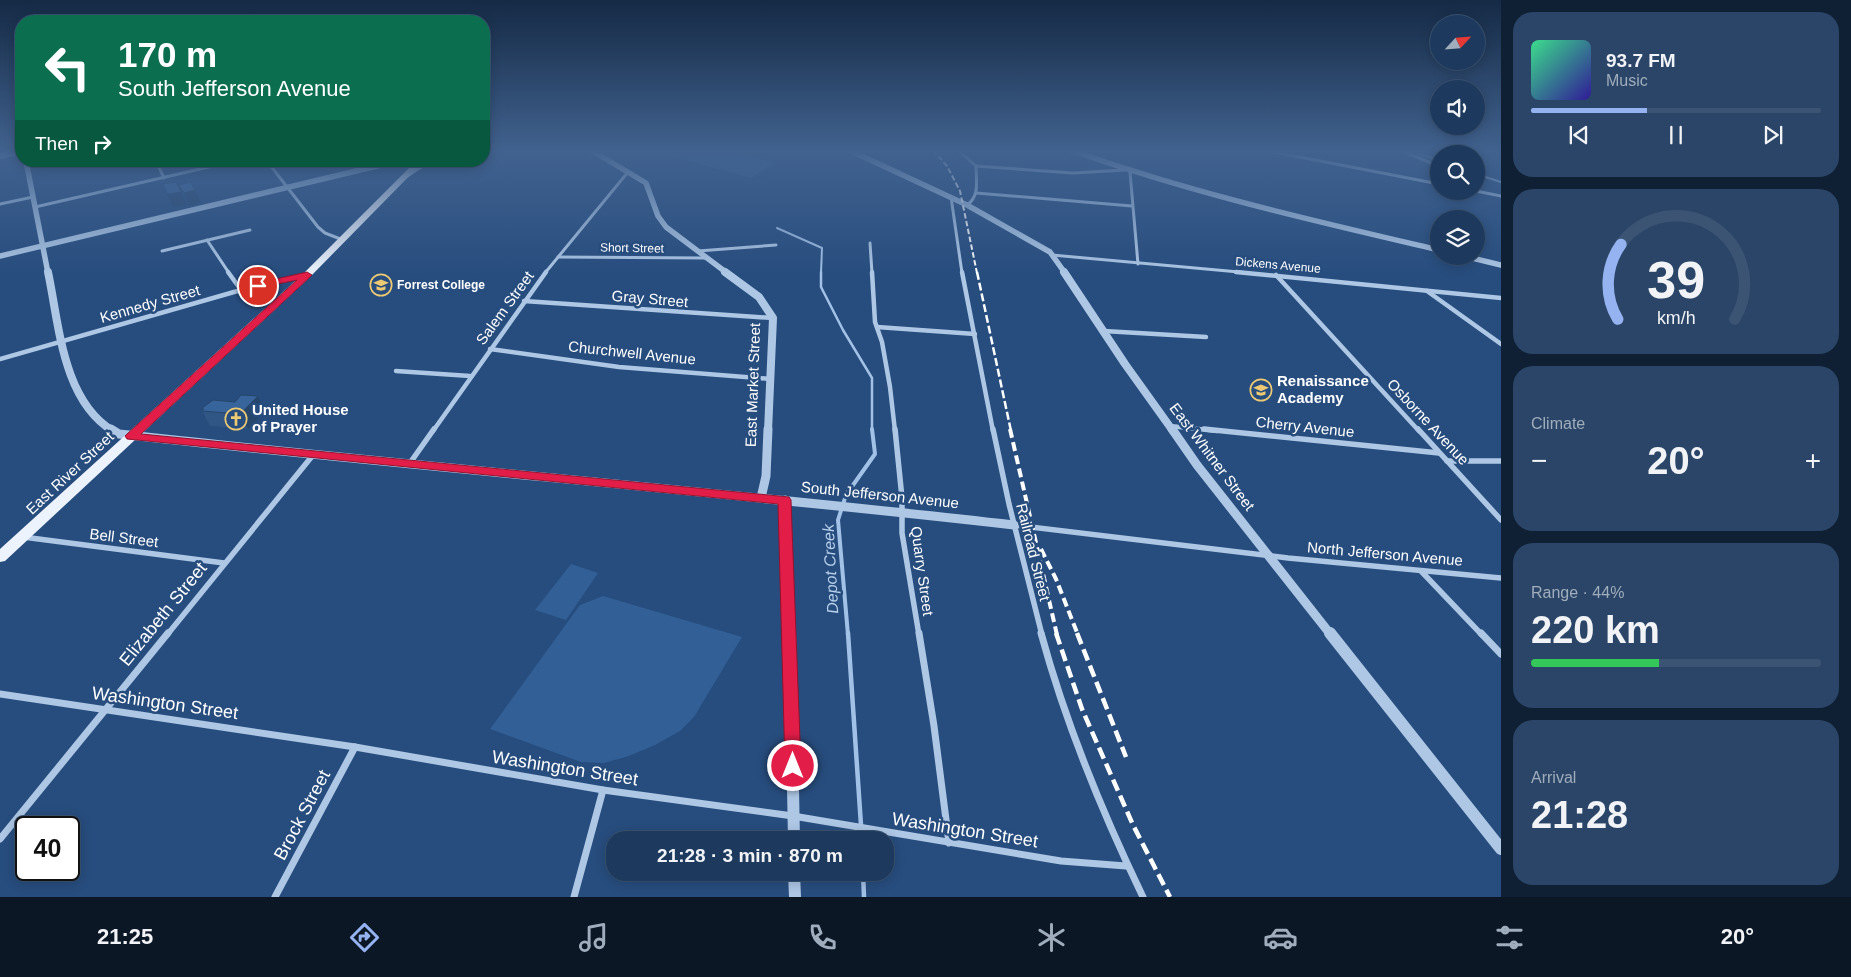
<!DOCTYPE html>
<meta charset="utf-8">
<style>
:root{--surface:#1d3a5e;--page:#2a4567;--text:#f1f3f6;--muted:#a0adbc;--line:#3b5473;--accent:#95b2f1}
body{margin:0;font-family:Helvetica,sans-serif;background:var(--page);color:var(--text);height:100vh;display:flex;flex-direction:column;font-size:19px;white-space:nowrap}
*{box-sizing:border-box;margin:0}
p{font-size:16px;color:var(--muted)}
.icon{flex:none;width:28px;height:28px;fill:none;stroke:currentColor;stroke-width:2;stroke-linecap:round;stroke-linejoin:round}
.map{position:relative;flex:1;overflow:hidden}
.sheet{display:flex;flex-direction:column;gap:12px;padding:12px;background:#102034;width:350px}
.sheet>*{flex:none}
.top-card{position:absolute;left:15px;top:15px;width:475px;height:152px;border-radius:20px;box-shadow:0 2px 12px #0003,0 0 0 1px var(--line);background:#0b6e4f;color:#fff;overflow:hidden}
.needle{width:32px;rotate:64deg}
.controls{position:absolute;left:1430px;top:15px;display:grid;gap:10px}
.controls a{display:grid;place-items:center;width:55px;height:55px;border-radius:50%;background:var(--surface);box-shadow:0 2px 12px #0003,0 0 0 1px var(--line);font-size:25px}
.speed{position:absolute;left:15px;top:816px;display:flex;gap:10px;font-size:25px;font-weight:700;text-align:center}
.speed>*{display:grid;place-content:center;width:65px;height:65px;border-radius:50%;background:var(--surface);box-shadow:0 2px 12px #0003,0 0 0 1px var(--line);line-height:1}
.speed .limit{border:2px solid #111;border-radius:8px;background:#fff;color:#111}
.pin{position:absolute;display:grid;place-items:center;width:42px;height:42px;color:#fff;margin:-21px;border:2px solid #fff;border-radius:50%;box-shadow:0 1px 5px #0007}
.me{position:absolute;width:55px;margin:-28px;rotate:0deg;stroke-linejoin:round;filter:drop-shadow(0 0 4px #0008)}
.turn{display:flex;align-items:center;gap:18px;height:105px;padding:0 20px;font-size:22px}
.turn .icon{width:65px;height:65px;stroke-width:2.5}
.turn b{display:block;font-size:35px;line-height:42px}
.then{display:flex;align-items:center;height:48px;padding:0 20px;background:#0003;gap:10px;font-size:19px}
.big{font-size:38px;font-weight:600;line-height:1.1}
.sheet .card{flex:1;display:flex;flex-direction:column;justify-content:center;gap:8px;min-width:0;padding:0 18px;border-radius:20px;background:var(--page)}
.sheet .dial{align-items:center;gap:0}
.dial svg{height:130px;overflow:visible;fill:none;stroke:var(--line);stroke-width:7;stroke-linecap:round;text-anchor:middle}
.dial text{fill:var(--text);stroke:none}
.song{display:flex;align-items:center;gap:15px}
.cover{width:60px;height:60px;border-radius:8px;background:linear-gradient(135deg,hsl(150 70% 55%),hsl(250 70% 35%))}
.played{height:5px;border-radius:2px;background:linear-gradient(90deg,var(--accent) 40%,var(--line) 40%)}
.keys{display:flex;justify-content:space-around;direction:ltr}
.heat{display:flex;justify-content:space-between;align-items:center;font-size:28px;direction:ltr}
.charge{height:8px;border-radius:4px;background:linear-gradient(90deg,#34c759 44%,var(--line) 0)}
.trip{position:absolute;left:606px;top:831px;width:288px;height:50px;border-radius:20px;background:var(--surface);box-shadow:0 2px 12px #0003,0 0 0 1px var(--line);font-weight:600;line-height:50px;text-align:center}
.menu{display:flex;height:80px;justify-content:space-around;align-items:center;background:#0c1726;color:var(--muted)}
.menu .icon{width:35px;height:35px}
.menu .selected{color:var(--accent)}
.menu b{font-size:22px;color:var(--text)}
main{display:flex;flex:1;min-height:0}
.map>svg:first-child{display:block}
.green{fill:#315f96}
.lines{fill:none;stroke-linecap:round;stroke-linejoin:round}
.stream-far3{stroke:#a2c1e6;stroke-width:2}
.stream-far2{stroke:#a2c1e6;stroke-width:2.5}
.stream-far1{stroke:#a2c1e6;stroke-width:4}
.stream{stroke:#a2c1e6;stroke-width:4.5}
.minor-far3{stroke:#adc7e5;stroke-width:3}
.minor-far2{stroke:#adc7e5;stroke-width:4.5}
.minor-far1{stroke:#adc7e5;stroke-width:5.5}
.minor{stroke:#adc7e5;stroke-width:7}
.tertiary-far3{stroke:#adc7e5;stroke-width:5.5}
.tertiary-far2{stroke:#adc7e5;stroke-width:8}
.tertiary-far1{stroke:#adc7e5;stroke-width:9}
.tertiary{stroke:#adc7e5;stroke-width:12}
.secondary{fill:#d6e4f5;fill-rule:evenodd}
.primary{fill:#edf3fd;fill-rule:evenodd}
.rail-far3{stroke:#fff;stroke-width:2;stroke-dasharray:5.5 2.5;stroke-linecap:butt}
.rail-far2{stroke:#fff;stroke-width:2.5;stroke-dasharray:8 3;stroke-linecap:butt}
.rail-far1{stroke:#fff;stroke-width:4;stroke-dasharray:9 4.5;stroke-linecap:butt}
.rail{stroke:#fff;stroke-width:4.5;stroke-dasharray:12 5.5;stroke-linecap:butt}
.wall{fill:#2f5685}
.shaded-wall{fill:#26466c}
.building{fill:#37649b;stroke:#26466c}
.route{fill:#e11d48;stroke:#92132f}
.labels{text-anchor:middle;stroke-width:5;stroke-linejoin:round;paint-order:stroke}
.far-street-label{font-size:12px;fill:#fff;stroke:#274d7e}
.far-poi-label{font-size:12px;font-weight:bold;fill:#fff;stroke:#274d7e;text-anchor:start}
.street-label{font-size:15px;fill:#fff;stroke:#274d7e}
.poi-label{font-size:15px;font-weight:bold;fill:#fff;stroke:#274d7e;text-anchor:start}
.water-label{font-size:16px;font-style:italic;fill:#b8d1ed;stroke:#274d7e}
.near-street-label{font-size:18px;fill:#fff;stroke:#274d7e}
</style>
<main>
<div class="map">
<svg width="1501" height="897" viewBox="0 0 1501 897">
<rect width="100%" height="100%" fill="#274d7e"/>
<g class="green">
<path d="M678 150H726L775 163 751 178 669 155Z"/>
<path d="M571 564 598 573 566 620 535 610Z"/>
<path d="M603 596 742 637 694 717 680 731 655 745 629 756 604 763 581 762 490 729 580 605Z"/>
</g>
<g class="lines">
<g class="stream-far3">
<path d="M1419 154 1439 160"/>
<path d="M1476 174 1501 182"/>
<path d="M777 228 822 248 821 273"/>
</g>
<path class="stream-far2" d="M821 272V287L843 330 872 378V431"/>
<path class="stream-far1" d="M848 635 838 520 846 495 875 454 872 429"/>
<g class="stream">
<path d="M848 633 862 840"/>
<path d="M863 872 864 897"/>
</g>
<g class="minor-far3">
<path d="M958 150 976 166C976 181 980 196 967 205"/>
<path d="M1264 150 1439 184"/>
<path d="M1399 150 1439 166"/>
<path d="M156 161 164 178"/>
<path d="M267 161 318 227 325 233 343 240"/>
<path d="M976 166 1073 173 1125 170"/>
<path d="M1130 172 1138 264"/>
<path d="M1476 191 1501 196"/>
<path d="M976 193 1132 206"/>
<path d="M951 197 962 273"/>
<path d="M0 204 33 197"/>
<path d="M35 207 235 161"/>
<path d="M207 240 229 273"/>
<path d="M870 243 872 273"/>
<path d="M162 251 250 230"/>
<path d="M698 251 776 245"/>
<path d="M1052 255 1250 273"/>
<path d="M558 257 706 258"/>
<path d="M545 273 628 172"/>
</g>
<g class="minor-far2">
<path d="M228 272 241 290"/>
<path d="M872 272 875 322 882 342 890 387 895 431"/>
<path d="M962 272 993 431"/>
<path d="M1236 272 1501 298"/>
<path d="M1276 275 1419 431"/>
<path d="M1427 291 1501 344"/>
<path d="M524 301 773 318"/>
<path d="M877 327 975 334"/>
<path d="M1104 331 1206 337"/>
<path d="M490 349 619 367 771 379"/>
<path d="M0 359 241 290 307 275"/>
<path d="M396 371 470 376"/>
<path d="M1170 426 1217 431"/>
<path d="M433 431 546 272"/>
</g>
<g class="minor-far1">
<path d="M895 429 902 498V533L919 635"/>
<path d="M993 429 1009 504 1042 635"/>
<path d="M1204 429 1439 453"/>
<path d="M1418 429 1501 520"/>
<path d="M1447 461H1501"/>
<path d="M410 463 434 429"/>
<path d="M1014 525 1288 558 1501 578"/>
<path d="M23 537 224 563"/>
<path d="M1421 571 1482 635"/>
<path d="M167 635 313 455"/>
</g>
<g class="minor">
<path d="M919 633 934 726 949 843"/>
<path d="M1041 633C1066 725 1102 812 1143 897"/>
<path d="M1481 633 1501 654"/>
<path d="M0 694 355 747 603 790 793 816 1061 861 1126 866"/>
<path d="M0 839 168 633"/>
<path d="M275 897 355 747"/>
<path d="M574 897 603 790"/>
</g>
<g class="tertiary-far3">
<path d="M591 150 646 183 658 216 666 227 727 273"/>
<path d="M849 150 967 205 1050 252 1065 273"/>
<path d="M1071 150C1191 193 1315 221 1439 250"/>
<path d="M0 156 21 152"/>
<path d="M26 161 48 273"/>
<path d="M0 256 398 161"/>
<path d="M1464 256 1501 265"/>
</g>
<g class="tertiary-far2">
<path d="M48 272C59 323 62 400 113 431"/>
<path d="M725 272 759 297 773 318 768 431"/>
<path d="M1064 272 1125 364 1173 431"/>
</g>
<g class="tertiary-far1">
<path d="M111 429 119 434C417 467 716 491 1014 525"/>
<path d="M1172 429 1197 465 1331 635"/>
<path d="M761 498 766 476 768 429"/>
<path d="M785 500 790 635"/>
</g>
<g class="tertiary">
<path d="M790 633 794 840"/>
<path d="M1330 633 1501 849"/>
<path d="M794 872 795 897"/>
</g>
<path class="secondary" d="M425 161H433L407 178H403V176Z"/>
<path class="primary" d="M416 161H424L310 277 5 561 0 562V549L304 273Z"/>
<path class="rail-far3" d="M933 150 947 166 960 191 977 273"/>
<path class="rail-far2" d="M977 272 1011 431"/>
<g class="rail-far1">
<path d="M1010 429 1057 635"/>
<path d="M1041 549 1056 579 1078 635"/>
</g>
<g class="rail">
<path d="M1056 633 1082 709 1133 825 1170 897"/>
<path d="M1077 633 1126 757"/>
</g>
</g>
<path class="wall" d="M201 409 265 411 248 429 210 426 202 411Z"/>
<g class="shaded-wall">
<path d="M195 190 201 203 190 206 184 193Z"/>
<path d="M181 192 187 205 173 207 167 194Z"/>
<path d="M258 396 265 411 248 429 240 414Z"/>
</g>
<g class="building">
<path d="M176 182 181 192 167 194 163 184Z"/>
<path d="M191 182 195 190 184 193 179 185Z"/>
<path d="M241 395 258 396 240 414 202 411 204 409H201L213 400 235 402Z"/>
</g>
<linearGradient id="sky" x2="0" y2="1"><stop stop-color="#152a45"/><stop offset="0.55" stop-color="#41628f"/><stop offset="1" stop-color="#41628f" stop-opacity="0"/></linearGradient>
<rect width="1501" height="275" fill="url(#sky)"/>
<path class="route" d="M307 272 312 275 310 277 141 434 789 497 791 500 801 766 799 772 793 774 787 772 785 766 778 504 127 439 125 436 127 434 297 280 258 288 254 287V284Z"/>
<defs>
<g id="university-ring" transform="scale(1.125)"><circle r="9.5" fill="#274d7e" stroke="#edc973" stroke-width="1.5"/><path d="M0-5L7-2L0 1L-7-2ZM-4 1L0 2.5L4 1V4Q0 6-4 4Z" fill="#edc973"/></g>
<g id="school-ring" transform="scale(1.125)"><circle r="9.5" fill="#274d7e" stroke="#edc973" stroke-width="1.5"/><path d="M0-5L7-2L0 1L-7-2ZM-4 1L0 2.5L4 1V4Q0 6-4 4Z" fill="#edc973"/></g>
<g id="church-ring" transform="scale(1.125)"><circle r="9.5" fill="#274d7e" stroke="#edc973" stroke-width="1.5"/><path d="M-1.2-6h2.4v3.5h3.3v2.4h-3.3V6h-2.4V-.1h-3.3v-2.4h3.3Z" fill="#edc973"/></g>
</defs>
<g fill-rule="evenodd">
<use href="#university-ring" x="381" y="285"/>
<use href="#school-ring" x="1261" y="390"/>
<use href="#church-ring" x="236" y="419"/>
</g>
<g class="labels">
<g class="far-street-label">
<text transform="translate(632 248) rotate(1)" y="4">Short Street</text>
<text transform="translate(1278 265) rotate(5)" y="4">Dickens Avenue</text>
</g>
<g class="far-poi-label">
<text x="397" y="289">Forrest College</text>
</g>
<g class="street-label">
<text transform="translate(650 299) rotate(5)" y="5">Gray Street</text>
<text transform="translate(150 304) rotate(-16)" y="5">Kennedy Street</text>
<text transform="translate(505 308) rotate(-54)" y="5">Salem Street</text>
<text transform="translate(632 353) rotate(6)" y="5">Churchwell Avenue</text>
<text transform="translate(753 385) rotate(-88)" y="5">East Market Street</text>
<text transform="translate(1428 422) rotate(47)" y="5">Osborne Avenue</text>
<text transform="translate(1305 427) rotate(6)" y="5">Cherry Avenue</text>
<text transform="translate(1212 457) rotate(53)" y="5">East Whitner Street</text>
<text transform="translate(70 473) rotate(-43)" y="5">East River Street</text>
<text transform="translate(880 495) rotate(6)" y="5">South Jefferson Avenue</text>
<text transform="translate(124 538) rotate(7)" y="5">Bell Street</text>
<text transform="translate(1033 552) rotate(76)" y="5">Railroad Street</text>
<text transform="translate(1385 554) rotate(5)" y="5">North Jefferson Avenue</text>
<text transform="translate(922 571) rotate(82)" y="5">Quarry Street</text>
</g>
<g class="poi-label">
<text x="1277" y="386">Renaissance<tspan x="1277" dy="17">Academy</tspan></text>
<text x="252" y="415">United House<tspan x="252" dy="17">of Prayer</tspan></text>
</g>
<g class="water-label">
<text transform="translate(830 569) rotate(-93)" y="6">Depot Creek</text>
</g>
<g class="near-street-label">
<text transform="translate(163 614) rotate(-51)" y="6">Elizabeth Street</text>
<text transform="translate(165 703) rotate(8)" y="6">Washington Street</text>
<text transform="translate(565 768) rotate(9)" y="6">Washington Street</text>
<text transform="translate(302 815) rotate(-62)" y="6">Brock Street</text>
<text transform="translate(965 830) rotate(9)" y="6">Washington Street</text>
</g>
</g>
</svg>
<div class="controls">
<a><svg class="needle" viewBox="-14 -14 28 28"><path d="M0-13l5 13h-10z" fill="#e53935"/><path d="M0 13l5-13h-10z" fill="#a0adbc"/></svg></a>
<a><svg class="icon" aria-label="sound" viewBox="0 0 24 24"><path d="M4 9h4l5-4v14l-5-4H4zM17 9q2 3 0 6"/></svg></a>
<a><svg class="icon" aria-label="search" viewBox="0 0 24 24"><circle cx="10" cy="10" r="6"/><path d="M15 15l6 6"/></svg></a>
<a><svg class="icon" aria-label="layers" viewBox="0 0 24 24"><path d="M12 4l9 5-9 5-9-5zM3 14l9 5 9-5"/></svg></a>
</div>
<div class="speed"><div class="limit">40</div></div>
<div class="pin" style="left:258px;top:286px;background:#d93025"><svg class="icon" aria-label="arrive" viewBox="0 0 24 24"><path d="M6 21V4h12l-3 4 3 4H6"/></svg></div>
<svg class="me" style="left:793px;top:766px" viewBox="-20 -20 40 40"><circle r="17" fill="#e11d48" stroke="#fff" stroke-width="3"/><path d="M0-11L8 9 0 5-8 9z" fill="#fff"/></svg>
<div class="trip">21:28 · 3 min · 870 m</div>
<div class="top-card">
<div class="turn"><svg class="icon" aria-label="left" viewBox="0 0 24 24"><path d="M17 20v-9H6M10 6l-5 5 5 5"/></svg><div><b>170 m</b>South Jefferson Avenue</div></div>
<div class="then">Then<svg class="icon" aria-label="right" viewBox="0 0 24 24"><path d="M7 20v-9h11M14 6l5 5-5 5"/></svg></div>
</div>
</div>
<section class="sheet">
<div class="card">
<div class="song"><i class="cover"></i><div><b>93.7 FM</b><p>Music</p></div></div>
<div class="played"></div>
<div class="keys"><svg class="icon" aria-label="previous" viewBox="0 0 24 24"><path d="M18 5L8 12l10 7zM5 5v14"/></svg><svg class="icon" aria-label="pause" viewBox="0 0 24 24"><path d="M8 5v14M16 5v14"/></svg><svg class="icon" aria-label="next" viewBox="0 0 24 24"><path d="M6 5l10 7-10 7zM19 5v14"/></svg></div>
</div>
<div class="card dial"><svg viewBox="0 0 100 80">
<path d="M14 69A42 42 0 1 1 86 69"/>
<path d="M14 69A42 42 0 0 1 16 23" stroke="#95b2f1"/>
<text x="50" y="56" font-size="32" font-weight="700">39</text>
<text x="50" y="72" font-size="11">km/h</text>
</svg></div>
<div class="card"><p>Climate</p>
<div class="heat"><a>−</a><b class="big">20°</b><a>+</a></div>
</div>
<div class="card"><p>Range · 44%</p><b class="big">220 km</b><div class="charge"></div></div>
<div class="card"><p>Arrival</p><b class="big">21:28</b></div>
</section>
</main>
<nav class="menu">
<b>21:25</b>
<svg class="icon selected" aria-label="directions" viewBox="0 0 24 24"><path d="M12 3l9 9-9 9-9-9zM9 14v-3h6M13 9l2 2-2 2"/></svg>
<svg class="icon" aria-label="music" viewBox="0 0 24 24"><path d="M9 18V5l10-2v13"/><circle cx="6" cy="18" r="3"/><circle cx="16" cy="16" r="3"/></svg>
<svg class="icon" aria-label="phone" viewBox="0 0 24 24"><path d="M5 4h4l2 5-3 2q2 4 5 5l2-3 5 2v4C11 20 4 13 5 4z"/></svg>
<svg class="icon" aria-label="climate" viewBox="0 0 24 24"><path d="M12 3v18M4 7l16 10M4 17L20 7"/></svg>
<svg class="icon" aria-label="car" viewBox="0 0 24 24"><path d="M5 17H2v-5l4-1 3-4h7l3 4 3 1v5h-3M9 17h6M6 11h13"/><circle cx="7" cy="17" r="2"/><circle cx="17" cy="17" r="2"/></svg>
<svg class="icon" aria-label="filters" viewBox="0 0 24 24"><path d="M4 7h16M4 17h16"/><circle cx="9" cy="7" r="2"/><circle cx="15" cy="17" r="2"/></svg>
<b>20°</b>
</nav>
